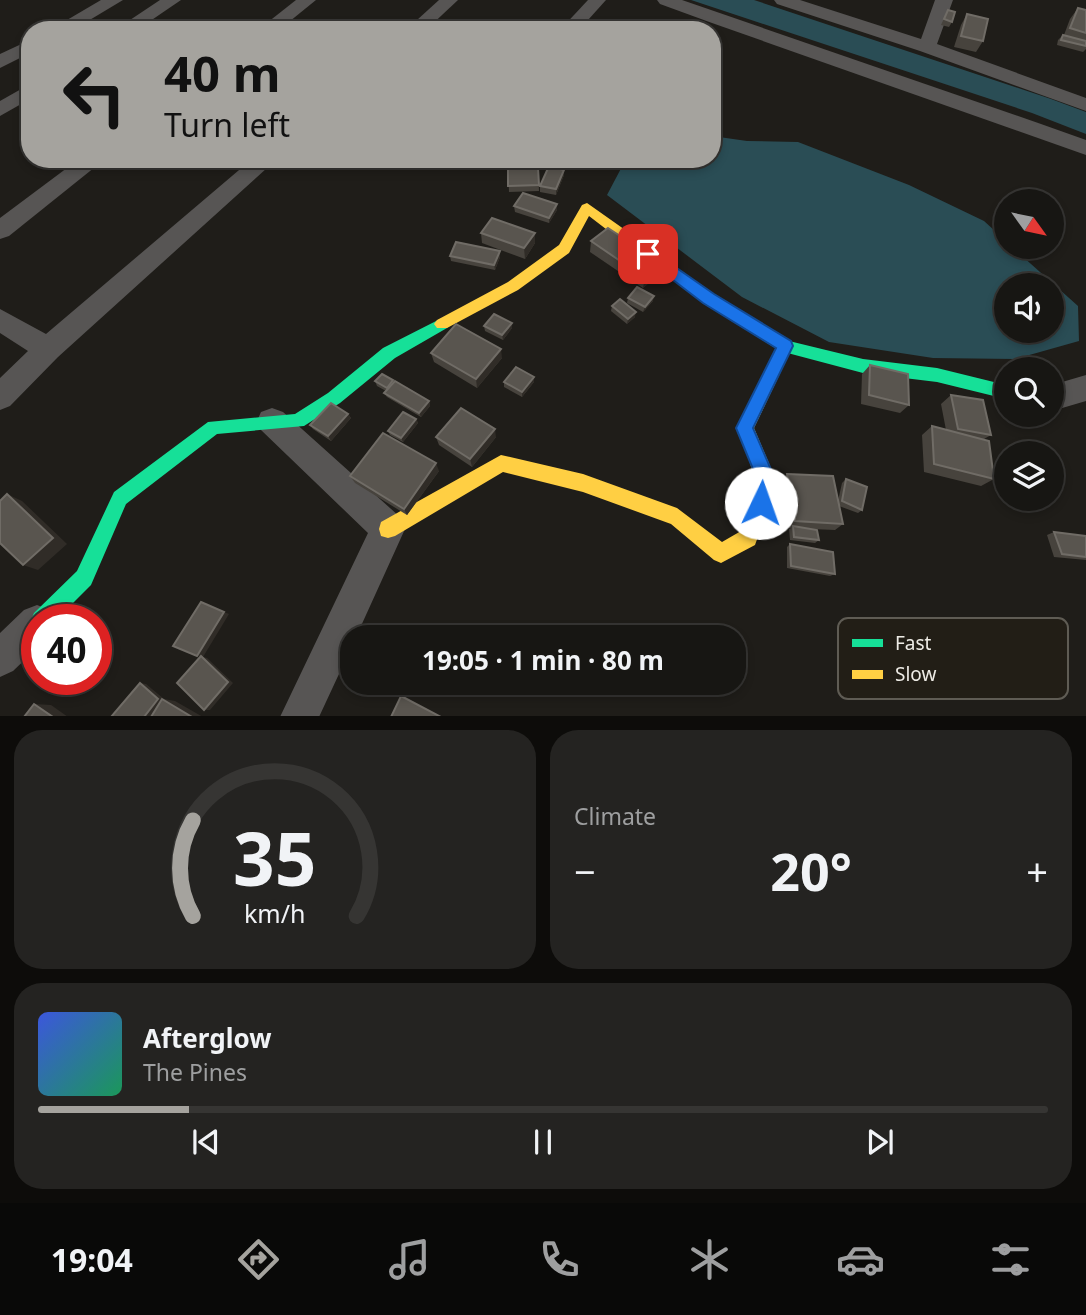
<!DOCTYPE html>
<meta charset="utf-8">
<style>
:root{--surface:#171613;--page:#242321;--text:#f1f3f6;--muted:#9e9fa0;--line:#363533;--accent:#a5a39e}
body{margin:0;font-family:"Noto Sans",sans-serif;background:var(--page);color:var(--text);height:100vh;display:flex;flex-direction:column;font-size:26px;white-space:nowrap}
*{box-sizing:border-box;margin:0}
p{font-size:23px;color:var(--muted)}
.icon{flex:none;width:38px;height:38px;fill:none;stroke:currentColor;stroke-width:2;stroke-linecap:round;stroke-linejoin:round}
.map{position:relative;height:716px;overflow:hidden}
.drawer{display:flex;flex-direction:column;gap:14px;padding:14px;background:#0d0c0a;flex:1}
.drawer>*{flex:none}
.hud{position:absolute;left:21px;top:21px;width:700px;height:147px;border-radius:28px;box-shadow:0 4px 10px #0003,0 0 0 2px var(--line);background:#a5a39e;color:#111;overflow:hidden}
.needle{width:46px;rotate:123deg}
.controls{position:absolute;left:994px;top:189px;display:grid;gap:14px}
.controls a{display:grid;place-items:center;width:70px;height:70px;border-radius:50%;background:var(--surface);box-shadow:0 4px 10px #0003,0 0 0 2px var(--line);font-size:35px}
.speed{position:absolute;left:21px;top:604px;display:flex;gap:14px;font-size:35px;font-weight:700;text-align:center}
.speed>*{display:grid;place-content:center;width:91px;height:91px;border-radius:50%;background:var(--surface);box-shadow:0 4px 10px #0003,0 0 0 2px var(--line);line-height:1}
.speed .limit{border:10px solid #d22;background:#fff;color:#111}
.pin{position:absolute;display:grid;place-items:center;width:60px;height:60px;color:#fff;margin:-30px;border-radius:14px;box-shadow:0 4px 10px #0006}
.me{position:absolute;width:77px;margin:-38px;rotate:3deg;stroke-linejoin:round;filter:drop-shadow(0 0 5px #0008)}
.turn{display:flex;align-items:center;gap:24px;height:147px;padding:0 28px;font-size:32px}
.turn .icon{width:91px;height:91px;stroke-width:2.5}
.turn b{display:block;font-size:49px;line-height:60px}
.big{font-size:52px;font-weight:700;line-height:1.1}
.drawer .card{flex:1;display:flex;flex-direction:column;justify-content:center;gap:10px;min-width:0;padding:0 24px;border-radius:28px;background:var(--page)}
.drawer .dial{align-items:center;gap:0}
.dial svg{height:182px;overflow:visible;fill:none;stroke:var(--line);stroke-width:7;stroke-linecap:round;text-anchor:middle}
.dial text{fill:var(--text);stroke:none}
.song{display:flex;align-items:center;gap:21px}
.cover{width:84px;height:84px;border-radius:10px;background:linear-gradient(135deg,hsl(230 70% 55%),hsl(150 70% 35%))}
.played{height:7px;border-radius:4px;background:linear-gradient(90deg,var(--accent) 15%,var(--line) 15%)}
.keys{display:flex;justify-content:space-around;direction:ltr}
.heat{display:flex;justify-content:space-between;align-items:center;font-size:38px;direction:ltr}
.drawer .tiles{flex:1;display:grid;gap:14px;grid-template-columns:1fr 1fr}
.card:last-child{grid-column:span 2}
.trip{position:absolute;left:340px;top:625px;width:406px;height:70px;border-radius:28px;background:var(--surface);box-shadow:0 4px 10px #0003,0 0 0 2px var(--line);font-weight:700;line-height:70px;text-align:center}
.menu{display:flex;height:112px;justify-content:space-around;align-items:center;background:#090908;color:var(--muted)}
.menu .icon{width:49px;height:49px}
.menu .active{color:var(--accent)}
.menu b{font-size:32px;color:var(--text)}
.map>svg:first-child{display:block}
.water{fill:#2a4d55;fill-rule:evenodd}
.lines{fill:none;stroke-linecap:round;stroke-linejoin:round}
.street{fill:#575554;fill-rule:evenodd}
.fast{fill:#16e098;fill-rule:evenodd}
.slow{fill:#ffcf43;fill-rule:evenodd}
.wall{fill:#47433d}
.shaded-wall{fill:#302c27}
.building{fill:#59554f;stroke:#706c66;stroke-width:2}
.route{fill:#1a73e8;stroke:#114b97;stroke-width:2}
.key{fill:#221e16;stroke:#5f5c54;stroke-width:2}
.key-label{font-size:19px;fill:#edebe5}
</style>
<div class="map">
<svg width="1086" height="717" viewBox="0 0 1086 717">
<rect width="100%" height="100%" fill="#1f1d19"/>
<g class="water">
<path d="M691 0H754L1051 99 1086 112V134L1032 113Z"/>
<path d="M712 136 747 141 798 142 909 185 984 221 1006 241V247H1012L1078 306 1079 341 1015 359 933 358 829 342 742 297 607 195 626 159H712ZM1006 285H1052V331H1006Z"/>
</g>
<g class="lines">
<g class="street">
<path d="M101 0H123L73 30H50Z"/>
<path d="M160 0H181L137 30H115Z"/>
<path d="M296 0H316L279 30H258Z"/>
<path d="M439 0H458L426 30H406Z"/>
<path d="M588 0H606L579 30H560Z"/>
<path d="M657 0H682L1041 124 1086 140V155L712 23 660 4Z"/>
<path d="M774 0H800L921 39 935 0H953L937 44 1086 98V111L920 51 777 4Z"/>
<path d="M30 40V53L0 68V54Z"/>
<path d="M30 84V99L0 116V101Z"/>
<path d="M79 159H105L9 236 0 239V218Z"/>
<path d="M252 159H277L58 357 10 406 0 410V378L28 351 0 333V309L46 334Z"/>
<path d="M1086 375V401L1052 411V385Z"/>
<path d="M272 408 283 412 400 517 405 529 356 637H352V646L319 717H280L368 533 261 430 257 421 261 412Z"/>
<path d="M37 605 50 610 54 620H37V648L13 671 0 677V633L24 610Z"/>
</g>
<g class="fast">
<path d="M650 250 714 295 789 341 863 359 937 368 1006 385V399L937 382 863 373 780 351 704 303 645 259 643 255 645 251Z"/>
<path d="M442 318 447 320 450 324 447 328 395 358 340 403 304 426 217 434 126 504 91 585 56 620H37V628L34 627 31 620 34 613 77 571 114 492 208 422 295 414 328 393 383 348Z"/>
</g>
<g class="slow">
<path d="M587 203 655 251 657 255 655 259H645L589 216 569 253 518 290 447 328H437L434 324 437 320 508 282 559 245 582 205Z"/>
<path d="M785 340 790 341 793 346 754 428 773 473 770 503 755 545 721 563 714 560 671 524 583 492 503 472 395 536 388 538 381 536 379 529 381 522 501 455 583 474 677 508 722 542 741 531C760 481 756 476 737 428L780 341Z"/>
</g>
</g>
<g class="wall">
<path d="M1078 8 1086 10V49L1083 52 1057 45 1058 40 1063 35H1064L1070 19Z"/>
<path d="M948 10 952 22 949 27 941 25Z"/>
<path d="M967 14 983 41 976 52 954 47 961 25Z"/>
<path d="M538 168 539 191 509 192 508 169Z"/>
<path d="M564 170V175L556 195 540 192V186Z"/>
<path d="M514 206 557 210 549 223 515 212Z"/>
<path d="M481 233H535V243L525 259 482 243Z"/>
<path d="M591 241 661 263 659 274 643 288 590 252Z"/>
<path d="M500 251V257L495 270 451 261 450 256Z"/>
<path d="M628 298 653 301 643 312 627 303Z"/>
<path d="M612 306 635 317 627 324 611 311Z"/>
<path d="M484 326 512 328 503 340 485 331Z"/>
<path d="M431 353 502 358 477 388 434 362Z"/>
<path d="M870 365 909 405 900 413 861 404 862 374Z"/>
<path d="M534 377V382L522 397 504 387V382Z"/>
<path d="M393 380 394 382 429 401 430 406 421 417 387 397 384 393 386 391 377 386 375 381Z"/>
<path d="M951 395 991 435 984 439 994 479 981 486 924 472 922 435 932 426 946 430 941 404Z"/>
<path d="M348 414 351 418 331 441 313 429 310 425Z"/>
<path d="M416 419 418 423 403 442 390 435 388 431Z"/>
<path d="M436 437H496L472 467 439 445Z"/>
<path d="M439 471 407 515 355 483 350 476Z"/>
<path d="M787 474 838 501 842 483 846 479 862 510 858 513 839 506 843 524 835 530 811 529 819 540 815 543 790 540 789 529 791 528H788L780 481Z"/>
<path d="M1054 532 1086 536V560L1054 557 1047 535Z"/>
<path d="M790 544 835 574 830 576 787 568V547Z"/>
</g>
<g class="shaded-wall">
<path d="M564 170V175L556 195V189Z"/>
<path d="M557 204V210L549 223V218Z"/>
<path d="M535 233V243L525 259 524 248Z"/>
<path d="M500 251V257L495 270 494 265Z"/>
<path d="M661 263 659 274 643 288 645 278Z"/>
<path d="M654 296 653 301 643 312 645 307Z"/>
<path d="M636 312 635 317 627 324 628 319Z"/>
<path d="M512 323V328L503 340 502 335Z"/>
<path d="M501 349 502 358 477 388 476 379Z"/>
<path d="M534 377V382L522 397V392Z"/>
<path d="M429 401 430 406 421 417 419 413Z"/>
<path d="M348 414 351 418 331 441 328 436Z"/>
<path d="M416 419 418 423 403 442 401 438Z"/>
<path d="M495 429 496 437 472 467 470 459Z"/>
<path d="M436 463 439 471 407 515 404 509Z"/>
<path d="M7 494 22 501 67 544 38 570 23 565Z"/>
<path d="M201 602 229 614 203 657 207 658 233 683 210 710H204L202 657 197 656Z"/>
<path d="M140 683 146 684 164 699 175 701 203 717H144Z"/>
<path d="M34 704 51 705 68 717H53Z"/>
</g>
<g class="building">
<path d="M1078 8 1086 10V33L1070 28Z"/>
<path d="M948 10 955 12 952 22 944 19Z"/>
<path d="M967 14 988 19 983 41 961 36Z"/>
<path d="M1063 35 1086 41V46L1061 40Z"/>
<path d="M549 166 564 170 556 189 540 186Z"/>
<path d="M538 168 539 185 508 186V169Z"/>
<path d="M523 193 557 204 549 218 514 206Z"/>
<path d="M492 218 535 233 524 248 481 233Z"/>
<path d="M608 228 661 263 645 278 591 241Z"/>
<path d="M456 242 500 251 494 265 450 256Z"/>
<path d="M637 287 654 296 645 307 628 298Z"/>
<path d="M620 299 636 312 628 319 612 306Z"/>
<path d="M494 314 512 323 502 335 484 326Z"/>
<path d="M456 324 501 349 476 379 431 353Z"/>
<path d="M870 365 908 374 909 405 869 395Z"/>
<path d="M516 367 534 377 522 392 504 382Z"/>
<path d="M382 374 393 380 387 388 375 381Z"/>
<path d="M395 381 429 401 419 413 384 393Z"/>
<path d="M951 395 983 400 991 435 958 429Z"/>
<path d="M331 403 348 414 328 436 310 425Z"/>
<path d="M461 408 495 429 470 459 436 437Z"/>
<path d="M403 412 416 419 401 438 388 431Z"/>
<path d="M932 426 989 441 994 479 934 464Z"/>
<path d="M383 433 436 463 404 509 350 476Z"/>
<path d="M787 474 833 476 843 524 795 521Z"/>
<path d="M846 479 867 487 862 510 842 501Z"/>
<path d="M7 494 53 538 23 565 0 543V501Z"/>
<path d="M793 526 817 530 819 540 794 537Z"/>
<path d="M1054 532 1086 536V557L1062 554Z"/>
<path d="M790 544 833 552 835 574 791 566Z"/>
<path d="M201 602 224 612 197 656 173 646Z"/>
<path d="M201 656 228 682 204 710 177 683Z"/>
<path d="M140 683 158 699 144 717H111Z"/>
<path d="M401 696 441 717H391Z"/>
<path d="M162 699 192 717H151Z"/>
<path d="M34 704 53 717H24Z"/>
</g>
<path class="route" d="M648 248 714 294 791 341 793 346 753 428 773 474 767 509 761 512 754 509 751 503 755 474 736 428 776 348 703 303 643 257V250Z"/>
<rect x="838" y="618" width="230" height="81" rx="10" class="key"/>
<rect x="852" y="639" width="31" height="8" fill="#16e098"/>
<rect x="852" y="670" width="31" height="9" fill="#ffcf43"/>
<g class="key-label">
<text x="895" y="650">Fast</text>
<text x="895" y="681">Slow</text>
</g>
</svg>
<div class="controls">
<a><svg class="needle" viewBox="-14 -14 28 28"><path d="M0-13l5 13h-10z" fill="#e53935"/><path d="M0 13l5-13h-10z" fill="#9e9fa0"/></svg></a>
<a><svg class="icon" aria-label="sound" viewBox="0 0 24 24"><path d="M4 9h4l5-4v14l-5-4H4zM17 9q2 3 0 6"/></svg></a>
<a><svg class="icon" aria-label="search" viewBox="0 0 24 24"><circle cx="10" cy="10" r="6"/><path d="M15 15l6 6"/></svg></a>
<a><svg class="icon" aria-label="layers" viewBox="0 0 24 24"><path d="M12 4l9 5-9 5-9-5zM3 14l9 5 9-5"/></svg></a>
</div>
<div class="speed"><div class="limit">40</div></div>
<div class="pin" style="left:648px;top:254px;background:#d93025"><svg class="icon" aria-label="arrive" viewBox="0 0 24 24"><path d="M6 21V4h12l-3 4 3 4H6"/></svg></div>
<svg class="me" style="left:761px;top:503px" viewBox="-20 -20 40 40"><circle r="19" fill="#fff"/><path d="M0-13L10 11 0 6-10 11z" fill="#1a73e8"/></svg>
<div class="trip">19:05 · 1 min · 80 m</div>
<div class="hud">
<div class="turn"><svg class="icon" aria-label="left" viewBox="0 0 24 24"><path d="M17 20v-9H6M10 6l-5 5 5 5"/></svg><div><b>40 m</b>Turn left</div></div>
</div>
</div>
<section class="drawer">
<div class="tiles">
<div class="card dial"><svg viewBox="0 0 100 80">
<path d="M14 69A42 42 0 1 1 86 69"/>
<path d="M14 69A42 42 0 0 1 14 27" stroke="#a5a39e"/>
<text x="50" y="56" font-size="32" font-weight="700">35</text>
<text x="50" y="72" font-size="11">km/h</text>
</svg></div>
<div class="card"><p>Climate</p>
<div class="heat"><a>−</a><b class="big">20°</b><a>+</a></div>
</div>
<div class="card">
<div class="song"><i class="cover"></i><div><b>Afterglow</b><p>The Pines</p></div></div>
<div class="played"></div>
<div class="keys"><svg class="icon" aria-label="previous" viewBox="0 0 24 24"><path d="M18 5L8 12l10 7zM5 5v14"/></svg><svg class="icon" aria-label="pause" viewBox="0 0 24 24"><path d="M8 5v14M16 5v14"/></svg><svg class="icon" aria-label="next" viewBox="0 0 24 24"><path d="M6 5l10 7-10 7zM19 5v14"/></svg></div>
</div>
</div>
</section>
<nav class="menu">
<b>19:04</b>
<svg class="icon active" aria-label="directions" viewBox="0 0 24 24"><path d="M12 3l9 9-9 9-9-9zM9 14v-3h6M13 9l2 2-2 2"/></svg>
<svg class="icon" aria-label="music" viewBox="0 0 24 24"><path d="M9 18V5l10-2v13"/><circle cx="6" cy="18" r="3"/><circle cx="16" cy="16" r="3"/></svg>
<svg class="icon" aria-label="phone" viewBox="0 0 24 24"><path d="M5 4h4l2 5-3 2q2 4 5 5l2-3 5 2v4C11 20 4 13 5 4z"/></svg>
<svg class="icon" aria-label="climate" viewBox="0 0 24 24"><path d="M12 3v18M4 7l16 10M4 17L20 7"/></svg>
<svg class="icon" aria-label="car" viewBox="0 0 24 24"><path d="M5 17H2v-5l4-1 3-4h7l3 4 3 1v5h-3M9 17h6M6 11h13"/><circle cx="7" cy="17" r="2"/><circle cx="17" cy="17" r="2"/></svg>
<svg class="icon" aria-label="filters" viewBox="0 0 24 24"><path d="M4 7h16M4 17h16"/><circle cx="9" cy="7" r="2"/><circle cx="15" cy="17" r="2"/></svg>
</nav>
